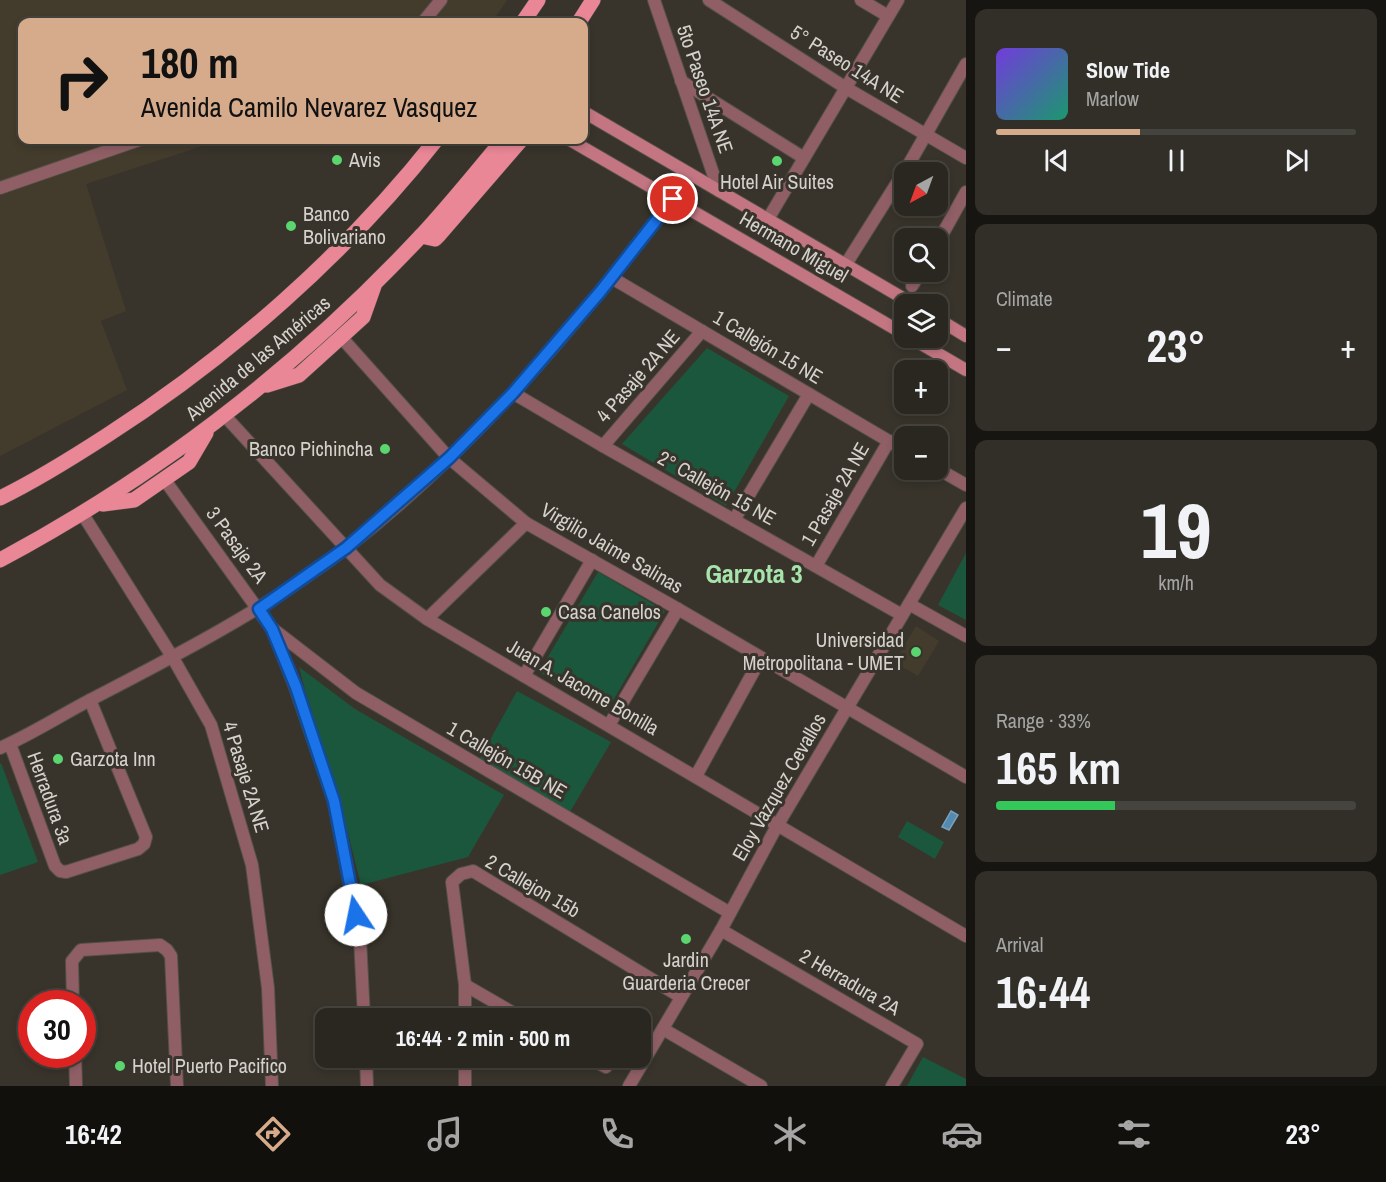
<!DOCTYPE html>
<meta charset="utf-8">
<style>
:root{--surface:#2a2720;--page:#322f29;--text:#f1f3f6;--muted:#a5a5a5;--line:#46443e;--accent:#d6ab8b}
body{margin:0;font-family:"Archivo Narrow",sans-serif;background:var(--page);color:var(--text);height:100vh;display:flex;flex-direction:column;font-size:22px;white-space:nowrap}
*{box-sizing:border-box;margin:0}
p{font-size:20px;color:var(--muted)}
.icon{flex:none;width:33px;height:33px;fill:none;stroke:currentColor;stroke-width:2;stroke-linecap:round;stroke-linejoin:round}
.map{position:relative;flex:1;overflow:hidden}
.details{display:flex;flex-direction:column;gap:9px;padding:9px;background:#171512;width:420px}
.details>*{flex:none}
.hud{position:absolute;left:18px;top:18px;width:570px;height:126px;border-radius:12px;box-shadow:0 3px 9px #0003,0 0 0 2px var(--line);background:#d6ab8b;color:#111;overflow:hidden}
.needle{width:39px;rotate:221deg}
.tools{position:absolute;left:894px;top:162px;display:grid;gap:12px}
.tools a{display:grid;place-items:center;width:54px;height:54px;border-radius:12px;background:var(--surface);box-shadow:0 3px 9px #0003,0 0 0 2px var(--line);font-size:30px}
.speed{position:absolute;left:18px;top:990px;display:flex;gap:12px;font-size:30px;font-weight:700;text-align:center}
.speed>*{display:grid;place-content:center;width:78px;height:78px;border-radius:50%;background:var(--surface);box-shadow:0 3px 9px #0003,0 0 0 2px var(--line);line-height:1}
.speed .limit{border:9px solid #d22;background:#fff;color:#111}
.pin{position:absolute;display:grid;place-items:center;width:51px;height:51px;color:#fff;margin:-26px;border:3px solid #fff;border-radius:50%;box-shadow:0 2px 6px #0007}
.me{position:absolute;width:66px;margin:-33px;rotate:349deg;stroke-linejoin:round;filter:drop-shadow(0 0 4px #0008)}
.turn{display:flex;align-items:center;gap:21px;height:126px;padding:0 24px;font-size:27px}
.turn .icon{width:78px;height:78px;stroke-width:2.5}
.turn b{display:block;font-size:42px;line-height:51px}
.big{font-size:45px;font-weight:700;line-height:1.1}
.details .card{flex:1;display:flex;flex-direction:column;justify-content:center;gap:9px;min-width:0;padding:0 21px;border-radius:12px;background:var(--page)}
.details .dial{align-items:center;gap:0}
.dial b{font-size:78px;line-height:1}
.song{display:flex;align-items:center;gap:18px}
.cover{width:72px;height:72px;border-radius:9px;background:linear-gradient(135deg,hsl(260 70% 55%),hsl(160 70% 35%))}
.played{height:6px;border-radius:3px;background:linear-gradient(90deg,var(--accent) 40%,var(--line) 40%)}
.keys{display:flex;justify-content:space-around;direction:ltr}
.heat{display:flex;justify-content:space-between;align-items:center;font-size:33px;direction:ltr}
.charge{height:9px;border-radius:4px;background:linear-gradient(90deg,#34c759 33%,var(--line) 0)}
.trip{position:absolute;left:315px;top:1008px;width:336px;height:60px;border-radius:12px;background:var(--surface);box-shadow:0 3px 9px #0003,0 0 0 2px var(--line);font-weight:700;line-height:60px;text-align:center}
.tabs{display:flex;height:96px;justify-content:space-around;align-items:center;background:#11100d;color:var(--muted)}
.tabs .icon{width:42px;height:42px}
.tabs .active{color:var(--accent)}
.tabs b{font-size:27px;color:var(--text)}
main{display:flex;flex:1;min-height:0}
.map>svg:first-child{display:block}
.built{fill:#433c2d}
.green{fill:#1b573d}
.water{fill:#538ab1;stroke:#7aa0b9;stroke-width:1.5}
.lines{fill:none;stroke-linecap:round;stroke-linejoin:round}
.street-casing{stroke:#545048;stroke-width:14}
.secondary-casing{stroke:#545048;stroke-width:14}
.primary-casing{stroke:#545048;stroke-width:16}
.street{stroke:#905f66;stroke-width:12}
.secondary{stroke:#c37682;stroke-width:12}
.primary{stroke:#ea8797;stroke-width:15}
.route-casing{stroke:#114b97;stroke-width:15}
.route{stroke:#1a73e8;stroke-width:10}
.poi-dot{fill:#5ad56f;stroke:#38342b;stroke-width:2}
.labels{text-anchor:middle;stroke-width:6;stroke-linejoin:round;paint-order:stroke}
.street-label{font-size:20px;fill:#d5d2cd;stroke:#38342b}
.poi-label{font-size:20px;fill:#d5d2cd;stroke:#38342b;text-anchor:start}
.district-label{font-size:26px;font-weight:bold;fill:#a6e4ac;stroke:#38342b}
</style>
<main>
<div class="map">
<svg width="966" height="1086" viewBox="0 0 966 1086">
<rect width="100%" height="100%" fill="#38342b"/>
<g class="built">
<path d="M0 0H507L492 22H22V140H221L86 184 126 311 101 321 127 390 0 456Z"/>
<path d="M916 626 939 641 918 676 894 662Z"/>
</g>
<g class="green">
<path d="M707 348 789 396 726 506 622 444Z"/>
<path d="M966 553V620L938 605Z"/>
<path d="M598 572 665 611 607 711 539 672Z"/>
<path d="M299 667 355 709 504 795 468 857 361 885 339 798 305 690Z"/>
<path d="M517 691 611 742 570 812 480 758Z"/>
<path d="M1 763 38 862 0 875V764Z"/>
<path d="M907 821 944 842 935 859 898 837Z"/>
<path d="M923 1057 966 1079V1086H907Z"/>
</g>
<path class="water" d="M951 811 958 815 949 830 942 827Z"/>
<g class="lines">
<g class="street-casing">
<g id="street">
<path d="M654 0 719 191"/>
<path d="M709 0 846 88 966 158"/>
<path d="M861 0 888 16"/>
<path d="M423 22 441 0"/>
<path d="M681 81 804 158"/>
<path d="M0 188 139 140"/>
<path d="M768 219 898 0"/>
<path d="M938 242 966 192"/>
<path d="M846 264 909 164 966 64"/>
<path d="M612 278 904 450"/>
<path d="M912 286 921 272"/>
<path d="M341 337 449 458 526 523 678 609 966 777"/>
<path d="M513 393 603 446 902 615"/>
<path d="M225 416 380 585 427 619 966 936"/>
<path d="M603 446 702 331"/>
<path d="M938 469 966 485"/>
<path d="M164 479 272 629 295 687 334 801 360 938 364 1018"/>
<path d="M82 513 173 658 211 725 252 865 268 988 272 1086"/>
<path d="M734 520 809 394"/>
<path d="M816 566 889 441"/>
<path d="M909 604 966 636"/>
<path d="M427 619 526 523"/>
<path d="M273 629 356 693 730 913"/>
<path d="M524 676 592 560"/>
<path d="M609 725 678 609"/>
<path d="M10 744 55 866 60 871 66 872 138 849 144 844 146 837 90 700"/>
<path d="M0 748C32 734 61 715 92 699 179 654 266 609 345 549 472 451 576 326 673 199"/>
<path d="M696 776 761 658"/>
<path d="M721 930 917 1044 892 1086"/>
<path d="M465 985 522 1018"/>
<path d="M73 1004 72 961 81 950 160 945 167 950 171 956 177 1086"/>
<path d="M465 1018V985L452 882 461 874 473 871 681 997"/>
<path d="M663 1029 761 1086"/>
<path d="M75 1054 76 1086"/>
<path d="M366 1058 367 1086"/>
<path d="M589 1058 606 1067"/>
<path d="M465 1086V1058"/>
<path d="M629 1086 721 930 777 826 966 508"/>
</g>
</g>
<g class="secondary-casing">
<g id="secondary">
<path d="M584 112 913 304"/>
<path d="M570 140 904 334"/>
<path d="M938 319 966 336"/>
<path d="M911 338 966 370"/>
</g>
</g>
<g class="primary-casing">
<g id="primary">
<path d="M523 22 538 0"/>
<path d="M579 22 593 0"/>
<path d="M421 236 435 239 438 236 521 140"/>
<path d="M267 385 299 375 341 337 363 317 374 286"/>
<path d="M0 498C37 480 72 458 106 436 228 358 347 253 436 140"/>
<path d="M103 504 134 500 189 462 206 433"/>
<path d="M0 560C157 476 298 367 420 237 449 206 476 172 503 140"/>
</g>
</g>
<use href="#street" class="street"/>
<use href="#secondary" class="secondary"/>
<use href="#primary" class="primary"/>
</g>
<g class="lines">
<g class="route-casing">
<path id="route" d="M356 915 334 801 296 687 272 629 259 609 346 548 449 458 513 393 600 292 673 199"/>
</g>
<use href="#route" class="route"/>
</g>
<g class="poi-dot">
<circle cx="337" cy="160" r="6"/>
<circle cx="777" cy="161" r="6"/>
<circle cx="291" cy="226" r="6"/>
<circle cx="385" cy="449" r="6"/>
<circle cx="546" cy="612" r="6"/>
<circle cx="916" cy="652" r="6"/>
<circle cx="58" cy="759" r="6"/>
<circle cx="686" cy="939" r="6"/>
<circle cx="120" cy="1066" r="6"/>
</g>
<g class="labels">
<g class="street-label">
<text transform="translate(847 64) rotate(32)" y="7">5° Paseo 14A NE</text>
<text transform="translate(705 89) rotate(71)" y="7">5to Paseo 14A NE</text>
<text transform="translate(794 247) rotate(30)" y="7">Hermano Miguel</text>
<text transform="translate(768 347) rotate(31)" y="7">1 Callejón 15 NE</text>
<text transform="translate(258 358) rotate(-40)" y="7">Avenida de las Américas</text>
<text transform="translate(638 376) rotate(-49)" y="7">4 Pasaje 2A NE</text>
<text transform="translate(717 488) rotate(29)" y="7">2° Callejón 15 NE</text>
<text transform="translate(835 494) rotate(-60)" y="7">1 Pasaje 2A NE</text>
<text transform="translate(237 545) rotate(54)" y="7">3 Pasaje 2A</text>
<text transform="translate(612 548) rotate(30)" y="7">Virgilio Jaime Salinas</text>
<text transform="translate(583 687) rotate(30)" y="7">Juan A. Jacome Bonilla</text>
<text transform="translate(507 760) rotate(30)" y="7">1 Callejón 15B NE</text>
<text transform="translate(246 777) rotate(73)" y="7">4 Pasaje 2A NE</text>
<text transform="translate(779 787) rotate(-60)" y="7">Eloy Vazquez Cevallos</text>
<text transform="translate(50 798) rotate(70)" y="7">Herradura 3a</text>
<text transform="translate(533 886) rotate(30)" y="7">2 Callejon 15b</text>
<text transform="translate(850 982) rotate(30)" y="7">2 Herradura 2A</text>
</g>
<g class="poi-label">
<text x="349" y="167">Avis</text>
<text x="777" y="189" text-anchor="middle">Hotel Air Suites</text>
<text x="303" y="221">Banco<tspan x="303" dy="23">Bolivariano</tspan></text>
<text x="373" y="456" text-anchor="end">Banco Pichincha</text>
<text x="558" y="619">Casa Canelos</text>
<text x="904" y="647" text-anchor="end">Universidad<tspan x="904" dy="23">Metropolitana - UMET</tspan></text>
<text x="70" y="766">Garzota Inn</text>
<text x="686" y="967" text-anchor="middle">Jardin<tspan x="686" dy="23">Guarderia Crecer</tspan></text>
<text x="132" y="1073">Hotel Puerto Pacifico</text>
</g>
<g class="district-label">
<text x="754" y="583">Garzota 3</text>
</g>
</g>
</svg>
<div class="tools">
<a><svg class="needle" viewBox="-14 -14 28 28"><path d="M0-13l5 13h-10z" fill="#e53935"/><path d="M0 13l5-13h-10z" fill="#a5a5a5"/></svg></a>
<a><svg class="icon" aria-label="search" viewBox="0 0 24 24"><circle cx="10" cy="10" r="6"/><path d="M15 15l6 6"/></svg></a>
<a><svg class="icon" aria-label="layers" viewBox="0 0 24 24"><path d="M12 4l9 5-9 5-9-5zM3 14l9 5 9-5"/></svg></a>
<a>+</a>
<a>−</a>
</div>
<div class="speed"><div class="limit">30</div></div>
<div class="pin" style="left:673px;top:199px;background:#d93025"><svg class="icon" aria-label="arrive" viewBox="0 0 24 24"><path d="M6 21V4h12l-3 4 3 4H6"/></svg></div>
<svg class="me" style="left:356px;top:915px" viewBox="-20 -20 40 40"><circle r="19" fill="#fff"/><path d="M0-13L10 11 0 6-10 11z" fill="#1a73e8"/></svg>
<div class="trip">16:44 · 2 min · 500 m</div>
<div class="hud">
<div class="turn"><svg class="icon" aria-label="right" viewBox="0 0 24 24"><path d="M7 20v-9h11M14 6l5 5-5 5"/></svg><div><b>180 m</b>Avenida Camilo Nevarez Vasquez</div></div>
</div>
</div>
<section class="details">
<div class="card">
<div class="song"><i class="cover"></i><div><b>Slow Tide</b><p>Marlow</p></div></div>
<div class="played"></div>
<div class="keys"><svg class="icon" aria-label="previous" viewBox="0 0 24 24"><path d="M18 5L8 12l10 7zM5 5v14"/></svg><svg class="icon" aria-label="pause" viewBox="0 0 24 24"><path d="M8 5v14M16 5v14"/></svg><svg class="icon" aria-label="next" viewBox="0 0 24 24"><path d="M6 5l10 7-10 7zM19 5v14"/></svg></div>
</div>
<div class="card"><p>Climate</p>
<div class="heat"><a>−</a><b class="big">23°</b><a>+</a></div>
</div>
<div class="card dial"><b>19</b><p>km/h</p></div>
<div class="card"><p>Range · 33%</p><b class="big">165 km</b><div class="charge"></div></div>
<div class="card"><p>Arrival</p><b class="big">16:44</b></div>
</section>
</main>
<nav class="tabs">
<b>16:42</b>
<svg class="icon active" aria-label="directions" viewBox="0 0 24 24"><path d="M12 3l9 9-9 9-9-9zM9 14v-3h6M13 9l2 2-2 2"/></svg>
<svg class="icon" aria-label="music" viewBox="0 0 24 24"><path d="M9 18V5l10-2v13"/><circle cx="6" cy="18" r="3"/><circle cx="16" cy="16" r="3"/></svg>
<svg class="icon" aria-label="phone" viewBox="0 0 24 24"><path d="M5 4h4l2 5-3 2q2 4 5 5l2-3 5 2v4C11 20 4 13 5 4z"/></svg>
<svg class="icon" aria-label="climate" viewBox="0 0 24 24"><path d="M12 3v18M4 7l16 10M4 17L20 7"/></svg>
<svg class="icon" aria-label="car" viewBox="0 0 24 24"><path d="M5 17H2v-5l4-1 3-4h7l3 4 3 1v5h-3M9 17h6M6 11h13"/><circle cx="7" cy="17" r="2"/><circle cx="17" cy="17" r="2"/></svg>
<svg class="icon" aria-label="filters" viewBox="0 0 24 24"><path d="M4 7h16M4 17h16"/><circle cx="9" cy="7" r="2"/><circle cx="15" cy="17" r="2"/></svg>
<b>23°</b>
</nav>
